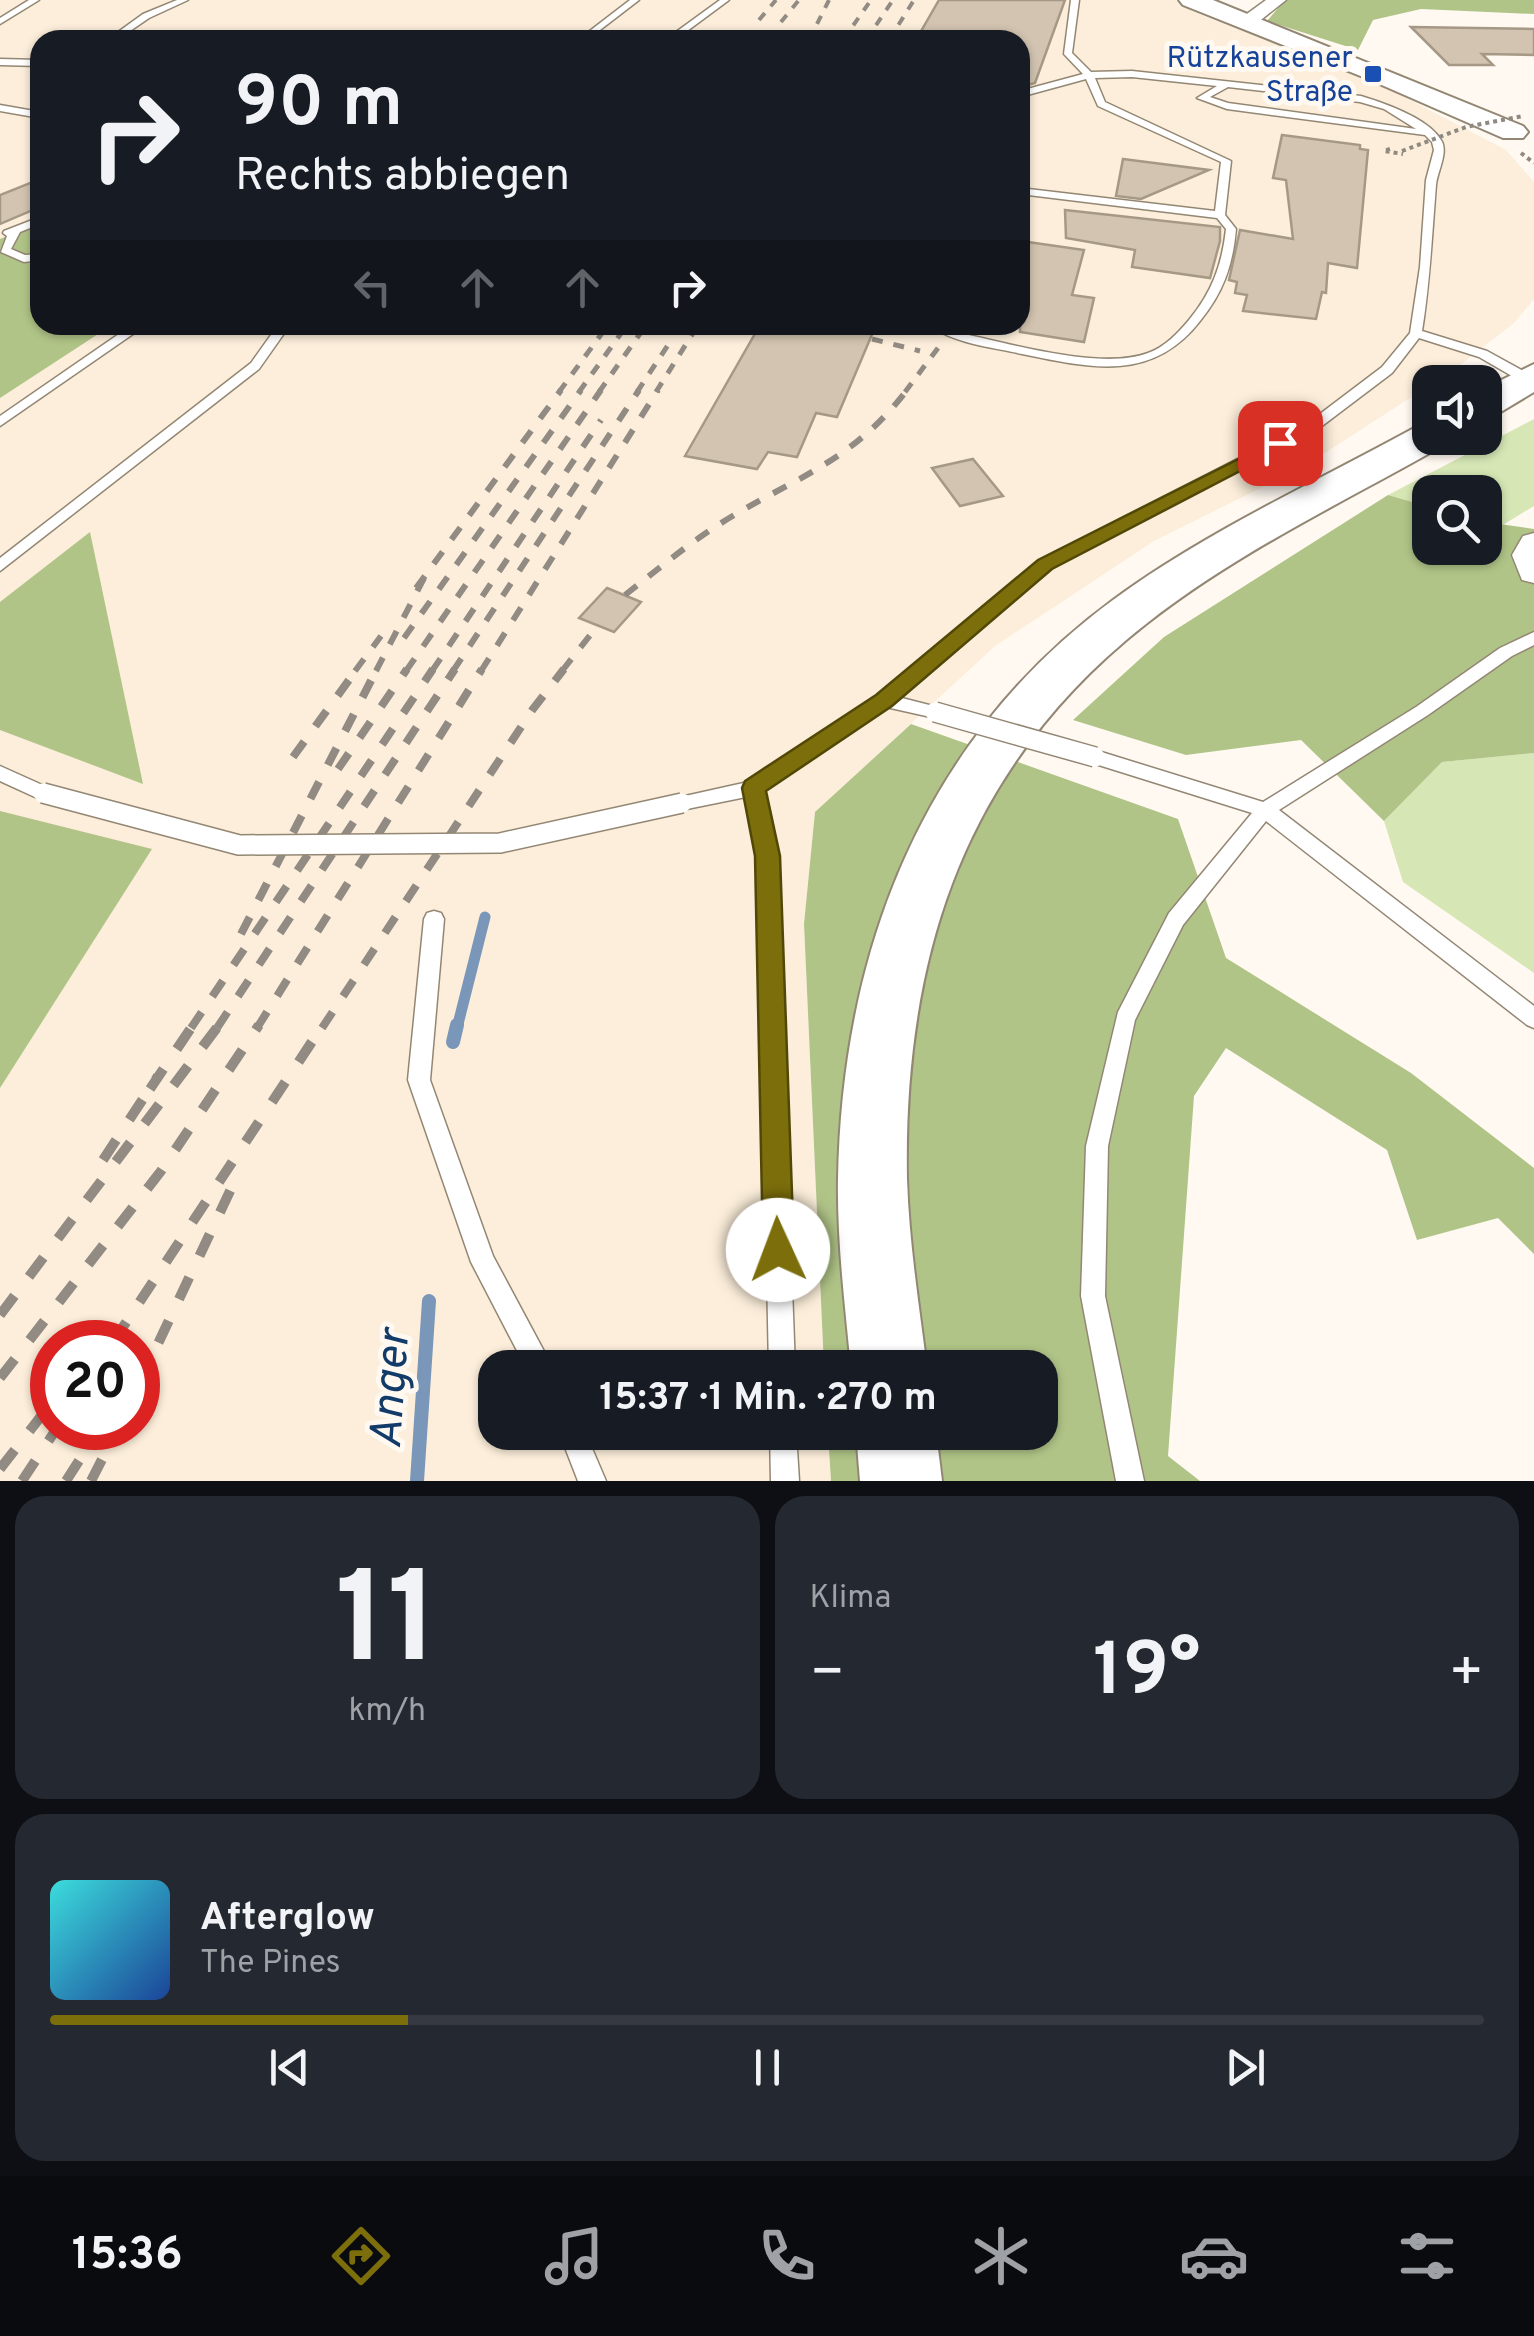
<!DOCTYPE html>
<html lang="de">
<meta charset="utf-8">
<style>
:root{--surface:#171b24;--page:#242831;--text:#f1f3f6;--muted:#9ea1a6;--line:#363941;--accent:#7c6e0b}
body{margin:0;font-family:Overpass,sans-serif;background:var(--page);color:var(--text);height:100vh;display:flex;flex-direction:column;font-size:38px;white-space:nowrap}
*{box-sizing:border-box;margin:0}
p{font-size:32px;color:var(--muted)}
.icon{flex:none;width:55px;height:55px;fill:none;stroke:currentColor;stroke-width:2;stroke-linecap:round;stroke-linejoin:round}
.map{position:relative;height:1481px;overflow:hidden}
.drawer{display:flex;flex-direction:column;gap:15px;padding:15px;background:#0d0f14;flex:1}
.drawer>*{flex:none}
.hud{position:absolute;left:30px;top:30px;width:1000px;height:305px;border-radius:30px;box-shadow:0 2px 8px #0004;background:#171b24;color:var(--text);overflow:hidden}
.buttons{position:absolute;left:1412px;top:365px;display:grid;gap:20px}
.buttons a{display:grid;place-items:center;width:90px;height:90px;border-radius:20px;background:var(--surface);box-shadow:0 2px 8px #0004;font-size:50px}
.speed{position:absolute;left:30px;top:1320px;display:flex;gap:20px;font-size:50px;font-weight:700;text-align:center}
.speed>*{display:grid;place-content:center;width:130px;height:130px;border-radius:50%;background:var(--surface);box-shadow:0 2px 8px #0004;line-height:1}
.speed .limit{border:15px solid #d22;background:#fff;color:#111}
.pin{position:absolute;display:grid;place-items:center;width:85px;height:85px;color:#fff;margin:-42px;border-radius:20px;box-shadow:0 5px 15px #0006}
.me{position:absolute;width:110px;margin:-55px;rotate:358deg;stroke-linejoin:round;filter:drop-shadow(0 0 8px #0008)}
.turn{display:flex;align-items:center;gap:35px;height:210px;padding:0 40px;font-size:45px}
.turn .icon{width:130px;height:130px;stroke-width:2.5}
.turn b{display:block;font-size:70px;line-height:85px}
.lanes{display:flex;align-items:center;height:95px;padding:0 40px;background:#0003;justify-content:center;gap:50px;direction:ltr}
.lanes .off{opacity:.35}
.big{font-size:75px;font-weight:700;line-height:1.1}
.drawer .card{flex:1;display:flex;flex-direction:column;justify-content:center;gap:15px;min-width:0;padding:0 35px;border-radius:30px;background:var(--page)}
.drawer .dial{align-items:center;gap:0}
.dial b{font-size:130px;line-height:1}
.song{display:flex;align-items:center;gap:30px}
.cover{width:120px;height:120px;border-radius:15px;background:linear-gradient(135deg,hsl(180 70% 55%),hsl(220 70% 35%))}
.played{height:10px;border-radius:5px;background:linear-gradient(90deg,var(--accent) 25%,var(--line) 25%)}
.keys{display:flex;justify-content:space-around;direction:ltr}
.heat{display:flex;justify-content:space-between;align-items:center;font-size:55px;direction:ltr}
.drawer .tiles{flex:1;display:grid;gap:15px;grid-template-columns:1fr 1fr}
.card:last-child{grid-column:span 2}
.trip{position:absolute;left:478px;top:1350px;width:580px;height:100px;border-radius:30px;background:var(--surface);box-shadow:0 2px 8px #0004;font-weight:700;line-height:100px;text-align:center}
.dock{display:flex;height:160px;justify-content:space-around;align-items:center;background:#090b0e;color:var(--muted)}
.dock .icon{width:70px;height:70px}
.dock .active{color:var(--accent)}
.dock b{font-size:45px;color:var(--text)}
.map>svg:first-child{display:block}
.industrial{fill:#fceeda;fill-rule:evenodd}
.green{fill:#d6e7b5}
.forest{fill:#b0c487}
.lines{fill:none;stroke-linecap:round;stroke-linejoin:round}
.stream-far1{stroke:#7a96b8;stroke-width:11}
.stream{stroke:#7a96b8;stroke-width:14}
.building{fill:#d2c4b0;stroke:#a59985;stroke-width:2.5}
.lane-casing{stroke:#938774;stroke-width:3}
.street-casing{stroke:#938774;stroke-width:3}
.secondary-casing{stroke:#938774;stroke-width:4}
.path{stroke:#8e8981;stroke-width:4;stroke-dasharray:4 4;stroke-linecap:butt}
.lane{fill:#fff;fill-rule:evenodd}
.street{fill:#fff;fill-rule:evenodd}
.secondary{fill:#fff;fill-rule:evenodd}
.rail-far4{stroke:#918b84;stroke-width:4;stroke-dasharray:9 9;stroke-linecap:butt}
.rail-far3{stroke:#918b84;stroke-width:5;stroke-dasharray:11 11;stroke-linecap:butt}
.rail-far2{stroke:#918b84;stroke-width:6;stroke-dasharray:15 15;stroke-linecap:butt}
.rail-far1{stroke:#918b84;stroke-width:8;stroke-dasharray:19 19;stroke-linecap:butt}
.rail{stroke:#918b84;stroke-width:10;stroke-dasharray:24 24;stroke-linecap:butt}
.lane-bridge-casing{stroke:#938774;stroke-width:22;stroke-linecap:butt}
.path-bridge{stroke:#8e8981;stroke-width:4;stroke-dasharray:4 4;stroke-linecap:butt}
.lane-bridge{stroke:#fff;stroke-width:19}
.route{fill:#7c6e0b;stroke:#514807;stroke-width:2.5}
.transit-dot{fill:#1a4fb4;stroke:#fff9f1;stroke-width:4}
.labels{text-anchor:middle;stroke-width:10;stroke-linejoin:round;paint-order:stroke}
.far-transit-label{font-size:30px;fill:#164399;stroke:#fff9f1;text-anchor:end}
.near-water-label{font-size:45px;font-style:italic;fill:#123b69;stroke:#fff9f1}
</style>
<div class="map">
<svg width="1534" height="1481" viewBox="0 0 1534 1481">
<rect width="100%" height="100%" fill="#fff9f1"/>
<path class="industrial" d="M0 0H1175L1194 12 1389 89 1506 150 1534 182V299L1514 323 1455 369 1303 467 1154 541 995 646 815 812 804 924 824 1367 495 1368V1432L828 1433 831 1481H0ZM40 40H1020V325H40ZM52 1342H138V1428H52Z"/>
<g class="green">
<path d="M1534 419V506L1501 526 1485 522V492H1430V507L1388 495Z"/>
<path d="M1534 753V973L1403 882 1384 821 1442 762Z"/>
</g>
<g class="forest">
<path d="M1285 0H1534V14L1421 9 1373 20 1358 50 1267 21Z"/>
<path d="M40 223V325H112L0 398V239Z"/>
<path d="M1388 495 1430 507V548H1485V522L1534 529V753L1442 762 1384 821 1301 740 1186 755 1073 720 1164 637Z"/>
<path d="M90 532 143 784 0 730V602Z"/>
<path d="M911 724 1178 819 1226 958 1411 1073 1534 1168V1254L1498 1218 1417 1240 1387 1150 1226 1048 1194 1096 1168 1456 1200 1481H831L828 1433 1040 1432V1368L824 1367 804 924 815 812Z"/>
<path d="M0 811 152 849 0 1088Z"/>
</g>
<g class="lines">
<path class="stream-far1" d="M457 1028 485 917"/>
<g class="stream">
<path d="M453 1042 457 1025"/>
<path d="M417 1481 429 1301"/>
</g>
</g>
<g class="building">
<path d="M939 0H1065L1035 83 1020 87V40H916Z"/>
<path d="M1411 27 1534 29V55L1482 54 1493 65H1449Z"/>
<path d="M1282 135 1360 145V149L1368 150 1357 268 1328 263 1326 293 1322 292 1316 319 1243 311 1247 295 1235 293 1237 282 1229 280 1240 230 1293 239 1286 180 1273 178Z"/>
<path d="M1123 159 1209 170 1141 199 1116 196Z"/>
<path d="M40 179V207L0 224V195Z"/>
<path d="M1065 210 1220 227V241L1210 278 1132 267 1135 250 1066 238Z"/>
<path d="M1028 242 1084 250 1072 295 1094 298 1084 342 1020 332V266Z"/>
<path d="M760 325H876L837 417 816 413 797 457 768 452 757 469 685 456Z"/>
<path d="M973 459 1003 496 960 506 932 468Z"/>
<path d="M607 588 641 602 614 632 579 618Z"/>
</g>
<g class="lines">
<g class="lane-casing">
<g id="lane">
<path d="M29 0H39L0 24V18Z"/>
<path d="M177 0H188L149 18 117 40H107L143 14Z"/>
<path d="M630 0H639L587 40H578Z"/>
<path d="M720 0H729L675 40H665Z"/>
<path d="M1071 0H1079L1072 53 1091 72 1132 71 1361 96C1384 103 1428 118 1441 140 1449 152 1437 172 1436 185 1432 234 1430 282 1422 331L1487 351 1534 377V382L1524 383 1479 357 1419 338 1392 373 1318 429 1050 568 898 697 941 708 944 712 941 716 935 718 886 707 763 791 776 856 795 1368H769L758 856 746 797 682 810 676 808 673 803 676 798 748 782 878 696 1040 560 1308 423 1382 367 1410 333 1420 267 1426 180 1434 150 1432 142 1425 135 1227 109 1197 98 1217 86 1132 77 1095 78 1105 102 1231 161 1225 215 1236 229C1233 265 1223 293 1200 321 1152 383 1090 368 1022 354 991 347 959 344 933 328L931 325H946L959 333C1009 343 1100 371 1148 353 1165 347 1178 333 1189 320 1212 292 1222 265 1226 229L1217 218 1020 194V188L1215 211 1221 162 1098 106 1086 79 1020 97V91L1083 74 1064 54ZM1228 87 1360 102 1384 109 1416 129 1228 103 1210 97Z"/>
<path d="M0 59 40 60V66L0 65Z"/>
<path d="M0 105 40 112V118L0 111Z"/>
<path d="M40 217V224L20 232 11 249 25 255 40 254V260L24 262 1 252 7 236 3 233 4 231Z"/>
<path d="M132 325H146L0 426V416Z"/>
<path d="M278 325H290L259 369 0 571V558L251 363Z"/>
<path d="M1534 632V645L1512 656 1428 715 1279 810 1534 1006V1028L1527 1025 1266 821 1183 925 1135 1020 1108 1146 1105 1296 1144 1481H1116L1081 1296 1086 1146 1118 1012 1169 913 1252 813 1089 762 1086 757 1089 752 1095 750 1263 802 1416 707 1500 648Z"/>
<path d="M0 766 49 788 52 793 49 798H37L0 781Z"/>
<path d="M434 911 441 913 444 919 430 1080 493 1256 553 1368H526L471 1262 408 1080 424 919 427 913Z"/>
<path d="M559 1432H585L606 1481H578Z"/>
<path d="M770 1432H796L799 1481H771Z"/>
</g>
</g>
<g class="street-casing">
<g id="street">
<path d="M1266 0H1286L1252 27H1240V19Z"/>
<path d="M1534 533V583L1522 580 1512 555 1523 536Z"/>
</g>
</g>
<g class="secondary-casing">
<g id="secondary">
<path d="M1179 0H1213L1523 126 1528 132 1523 138H1503L1368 79 1183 5Z"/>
<path d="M1534 364V392L1499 413 1485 417V388Z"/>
<path d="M1430 424V438H1449L1444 445C1344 502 1237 552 1146 624 965 766 903 955 907 1179 909 1242 919 1305 927 1368H851C845 1305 837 1242 838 1179 842 949 924 739 1113 600 1207 531 1314 483 1416 427Z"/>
<path d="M856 1432H936L942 1481H860Z"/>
</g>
</g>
<g class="path">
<path d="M1390 149 1384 151 1403 154"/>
<path d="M1521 153 1534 163"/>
</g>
<use href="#lane" class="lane"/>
<use href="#street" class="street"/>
<use href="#secondary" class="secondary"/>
<g class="rail-far4">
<path d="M759 20 776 0"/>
<path d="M781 22 799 0"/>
<path d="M809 40 829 0"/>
<path d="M843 40 871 0"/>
<path d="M866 40 893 0"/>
<path d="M889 40 914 0"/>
</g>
<g class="rail-far3">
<path d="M872 339 920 351"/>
<path d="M559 392 608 325"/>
<path d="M579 392 627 325"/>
<path d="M599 392 646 325"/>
<path d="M637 392 670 342"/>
<path d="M656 392 698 325"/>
<path d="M905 392 938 348"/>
</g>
<g class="rail-far2">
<path d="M416 588 561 390"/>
<path d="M625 595C652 574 678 552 706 533 782 481 847 469 907 390"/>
<path d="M404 638 581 390"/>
<path d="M355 671 381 636"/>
<path d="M376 671 424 578"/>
<path d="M406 671 601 390"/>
<path d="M432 671 601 420"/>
<path d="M453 671 639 390"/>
<path d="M481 671 658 390"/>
<path d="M562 671 598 625"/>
</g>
<g class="rail-far1">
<path d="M293 757 357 669"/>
<path d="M338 769 407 669"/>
<path d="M241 934 377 669"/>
<path d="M191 1028 433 669"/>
<path d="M217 1028 455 669"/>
<path d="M257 1028 482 669"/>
<path d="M322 1028 533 709 564 669"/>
</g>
<g class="rail">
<path d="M150 1089 193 1025"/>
<path d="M103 1160 158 1076"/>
<path d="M0 1315 219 1025"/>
<path d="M113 1342 323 1025"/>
<path d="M0 1378 161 1171 259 1025"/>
<path d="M138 1386 239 1172"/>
<path d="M0 1469 52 1402"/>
<path d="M22 1481 57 1428"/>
<path d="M66 1481 100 1428"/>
<path d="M91 1481 118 1428"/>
</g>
<g class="lane-bridge-casing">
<g id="lane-bridge">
<path d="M935 712 1095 757"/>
<path d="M43 793 239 845 500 843 682 803"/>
</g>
</g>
<path class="path-bridge" d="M1402 151 1466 127 1523 116"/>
<use href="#lane-bridge" class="lane-bridge"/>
</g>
<path class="route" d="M1280 438 1288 443 1286 447 1052 569 892 706 766 791 780 856 794 1250 789 1261 778 1265 767 1261 763 1250 755 856 742 788 745 781 876 695 1038 560Z"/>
<rect class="transit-dot" x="1363" y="64" width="20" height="20" rx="5"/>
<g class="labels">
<g class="far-transit-label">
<text x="1353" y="67">Rützkausener<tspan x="1353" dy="34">Straße</tspan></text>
</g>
<g class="near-water-label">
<text transform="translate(388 1389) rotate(-86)" y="16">Anger</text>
</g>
</g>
</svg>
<div class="buttons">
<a><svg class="icon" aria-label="sound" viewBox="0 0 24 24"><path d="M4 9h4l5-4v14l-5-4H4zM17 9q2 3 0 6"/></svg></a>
<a><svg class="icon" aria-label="search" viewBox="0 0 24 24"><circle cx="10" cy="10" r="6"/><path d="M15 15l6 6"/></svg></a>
</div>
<div class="speed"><div class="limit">20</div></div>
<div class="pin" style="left:1280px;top:443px;background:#d93025"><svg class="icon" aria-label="arrive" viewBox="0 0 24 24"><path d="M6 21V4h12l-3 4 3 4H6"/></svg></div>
<svg class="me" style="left:778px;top:1250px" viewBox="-20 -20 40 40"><circle r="19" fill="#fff"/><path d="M0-13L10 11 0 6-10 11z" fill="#7c6e0b"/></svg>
<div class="trip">15:37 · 1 Min. · 270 m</div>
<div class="hud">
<div class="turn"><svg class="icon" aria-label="right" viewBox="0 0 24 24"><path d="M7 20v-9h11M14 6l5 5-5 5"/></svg><div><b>90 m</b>Rechts abbiegen</div></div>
<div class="lanes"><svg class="icon off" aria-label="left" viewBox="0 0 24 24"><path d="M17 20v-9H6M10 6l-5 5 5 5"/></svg><svg class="icon off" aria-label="ahead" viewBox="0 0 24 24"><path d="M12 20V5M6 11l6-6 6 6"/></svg><svg class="icon off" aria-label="ahead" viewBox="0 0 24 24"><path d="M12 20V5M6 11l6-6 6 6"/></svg><svg class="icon" aria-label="right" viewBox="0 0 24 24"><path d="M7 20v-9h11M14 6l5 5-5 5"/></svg></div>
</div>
</div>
<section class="drawer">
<div class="tiles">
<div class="card dial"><b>11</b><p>km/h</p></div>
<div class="card"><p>Klima</p>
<div class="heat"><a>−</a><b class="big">19°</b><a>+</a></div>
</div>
<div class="card">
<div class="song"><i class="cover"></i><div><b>Afterglow</b><p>The Pines</p></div></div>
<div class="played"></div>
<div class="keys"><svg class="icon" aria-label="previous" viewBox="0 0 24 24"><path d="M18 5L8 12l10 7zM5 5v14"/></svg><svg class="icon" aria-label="pause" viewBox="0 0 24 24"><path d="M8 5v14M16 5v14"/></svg><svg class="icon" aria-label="next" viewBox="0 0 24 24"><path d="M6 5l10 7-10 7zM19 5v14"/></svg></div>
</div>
</div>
</section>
<nav class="dock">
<b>15:36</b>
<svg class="icon active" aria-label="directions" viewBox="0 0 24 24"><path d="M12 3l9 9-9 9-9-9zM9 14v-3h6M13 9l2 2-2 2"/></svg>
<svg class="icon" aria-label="music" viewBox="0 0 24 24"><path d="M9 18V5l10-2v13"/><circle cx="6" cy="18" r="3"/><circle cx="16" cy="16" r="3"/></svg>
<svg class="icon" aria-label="phone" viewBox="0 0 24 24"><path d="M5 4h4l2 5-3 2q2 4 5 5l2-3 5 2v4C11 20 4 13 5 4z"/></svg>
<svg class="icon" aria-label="climate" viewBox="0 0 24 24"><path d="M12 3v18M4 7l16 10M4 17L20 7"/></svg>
<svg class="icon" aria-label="car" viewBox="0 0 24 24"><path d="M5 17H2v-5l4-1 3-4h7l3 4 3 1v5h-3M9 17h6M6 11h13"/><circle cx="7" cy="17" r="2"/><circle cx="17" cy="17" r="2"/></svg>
<svg class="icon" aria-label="filters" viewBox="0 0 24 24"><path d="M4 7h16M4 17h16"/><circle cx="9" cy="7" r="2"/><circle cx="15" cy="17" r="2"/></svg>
</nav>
